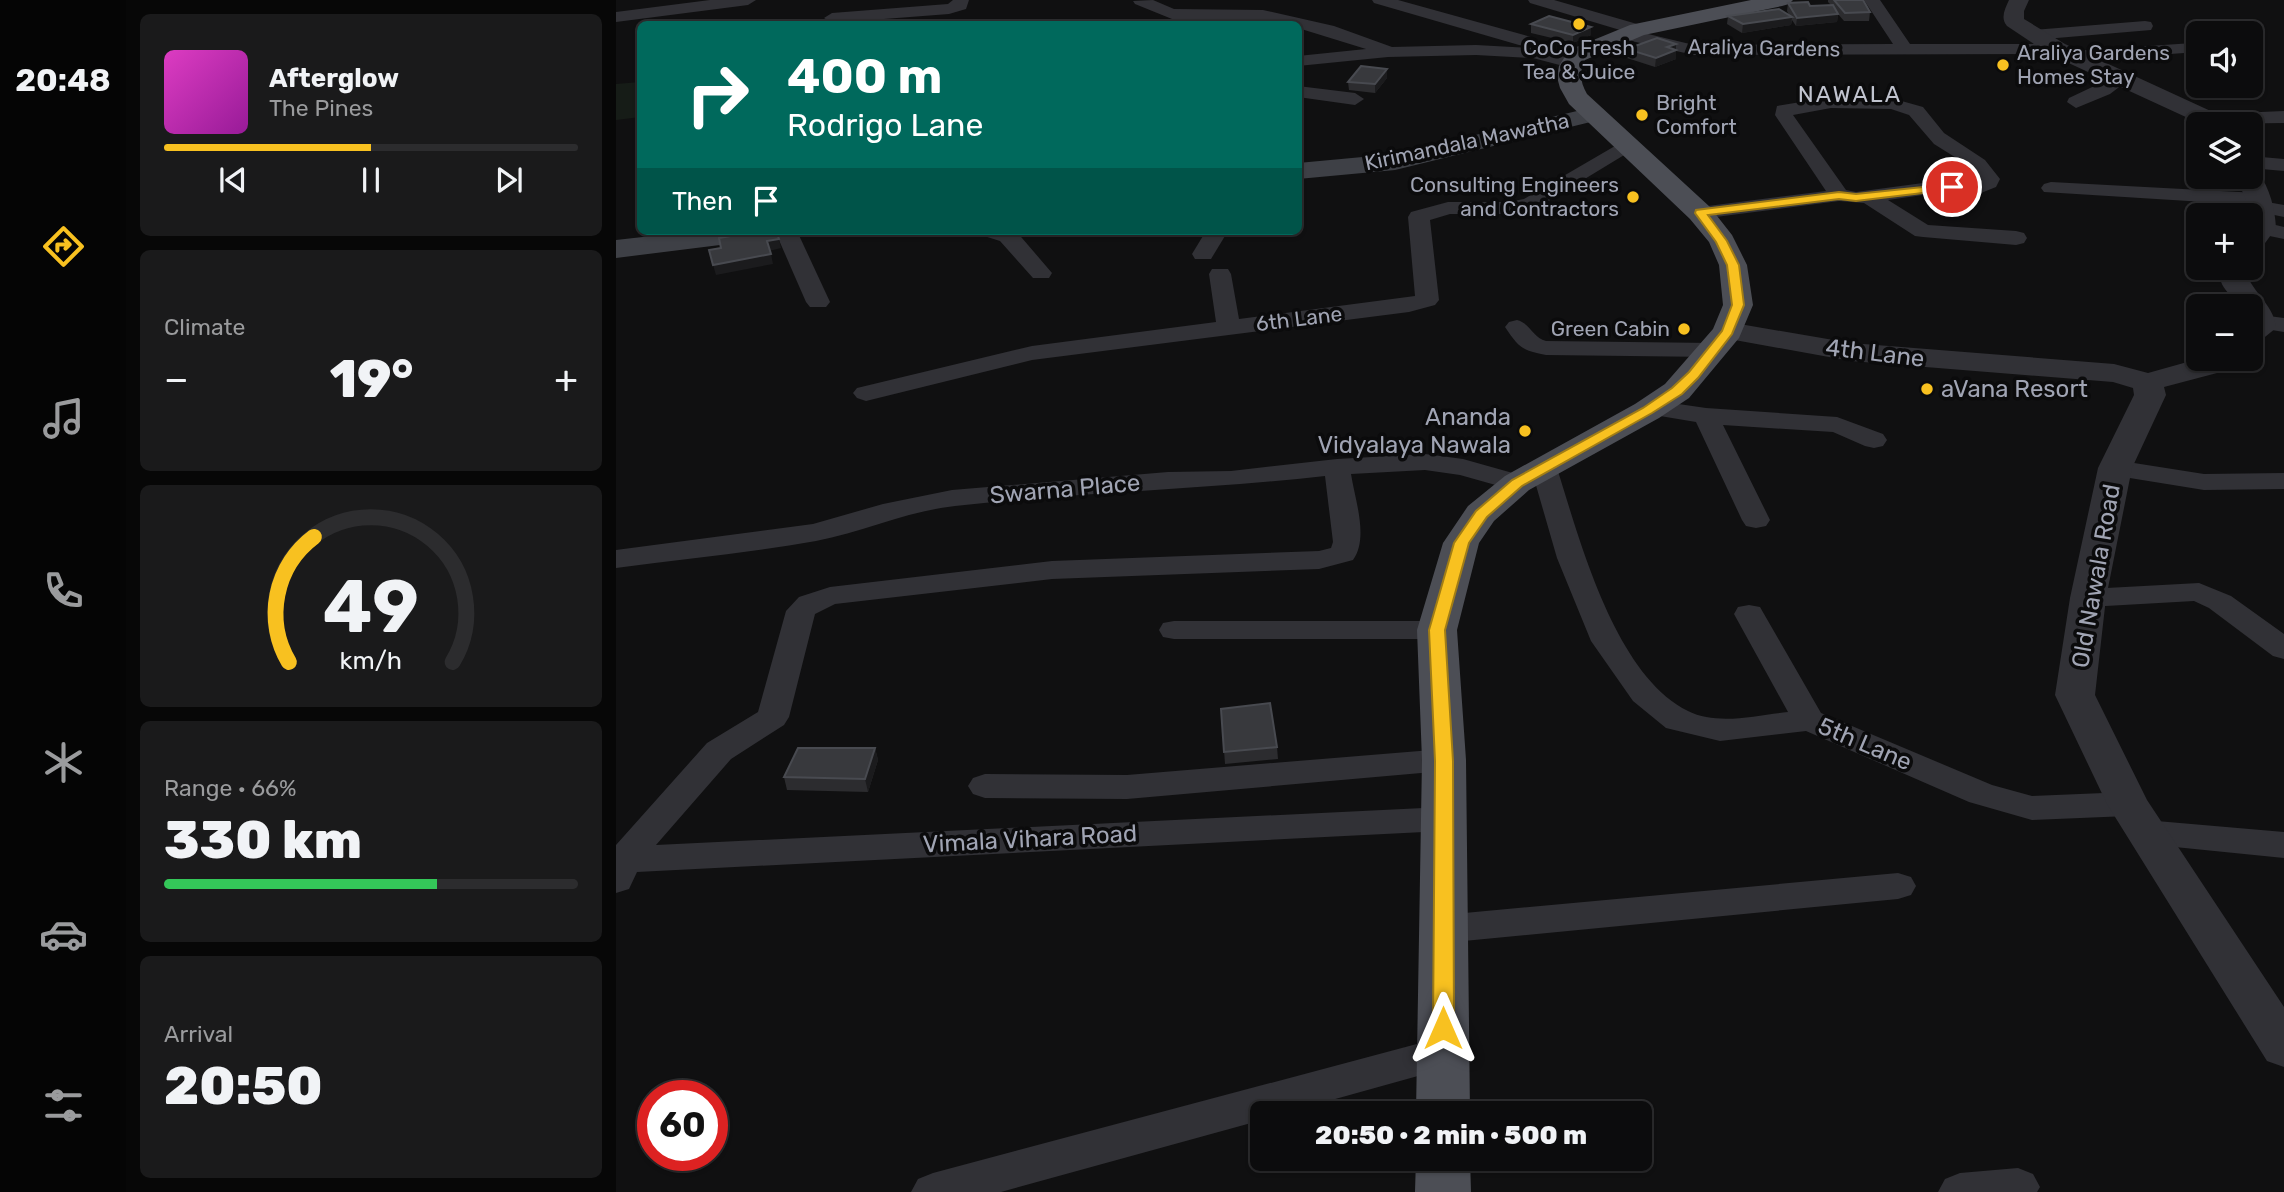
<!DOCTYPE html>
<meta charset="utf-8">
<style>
:root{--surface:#0c0c0d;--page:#1a1a1b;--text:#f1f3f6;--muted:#9a9b9d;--line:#2c2c2e;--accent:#f8c120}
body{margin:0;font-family:Rubik,sans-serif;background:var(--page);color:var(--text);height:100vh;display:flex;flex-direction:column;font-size:26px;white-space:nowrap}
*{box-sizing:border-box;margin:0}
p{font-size:23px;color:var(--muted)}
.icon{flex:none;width:38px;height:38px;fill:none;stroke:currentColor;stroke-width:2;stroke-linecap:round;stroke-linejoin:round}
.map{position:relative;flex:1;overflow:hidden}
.sheet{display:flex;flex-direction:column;gap:14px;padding:14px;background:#070707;width:490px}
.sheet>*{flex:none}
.guide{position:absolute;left:21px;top:21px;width:665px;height:214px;border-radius:10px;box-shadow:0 2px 5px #0004,0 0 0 2px var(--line);background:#00695c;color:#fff;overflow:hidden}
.tools{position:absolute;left:1570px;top:21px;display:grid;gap:14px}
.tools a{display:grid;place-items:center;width:77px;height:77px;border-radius:10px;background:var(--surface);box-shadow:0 2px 5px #0004,0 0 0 2px var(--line);font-size:35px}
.speed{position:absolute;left:21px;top:1080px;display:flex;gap:14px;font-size:35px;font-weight:700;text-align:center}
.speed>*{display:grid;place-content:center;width:91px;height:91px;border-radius:50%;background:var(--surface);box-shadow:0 2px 5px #0004,0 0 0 2px var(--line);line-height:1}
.speed .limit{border:10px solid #d22;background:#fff;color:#111}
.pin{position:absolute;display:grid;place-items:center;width:60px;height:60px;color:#fff;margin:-30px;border:4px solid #fff;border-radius:50%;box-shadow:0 2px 7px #0007}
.me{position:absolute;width:77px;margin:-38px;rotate:0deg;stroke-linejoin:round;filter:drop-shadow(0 0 5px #0008)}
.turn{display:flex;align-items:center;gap:24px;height:147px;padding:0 35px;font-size:32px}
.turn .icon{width:91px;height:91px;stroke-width:2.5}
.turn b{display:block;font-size:49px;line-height:60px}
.then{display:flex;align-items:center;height:66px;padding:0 35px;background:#0003;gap:14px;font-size:26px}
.big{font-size:52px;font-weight:800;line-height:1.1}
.sheet .tile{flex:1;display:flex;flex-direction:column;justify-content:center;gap:10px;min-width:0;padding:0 24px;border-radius:10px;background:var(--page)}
.sheet .dial{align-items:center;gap:0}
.dial svg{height:182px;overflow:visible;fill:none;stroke:var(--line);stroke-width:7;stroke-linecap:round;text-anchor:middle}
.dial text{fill:var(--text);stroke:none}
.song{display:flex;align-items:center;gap:21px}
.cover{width:84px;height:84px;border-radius:10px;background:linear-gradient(135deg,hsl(310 70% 55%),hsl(300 70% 35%))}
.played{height:7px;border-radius:4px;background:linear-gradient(90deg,var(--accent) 50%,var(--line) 50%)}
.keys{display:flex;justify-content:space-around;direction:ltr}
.heat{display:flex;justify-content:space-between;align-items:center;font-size:38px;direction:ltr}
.charge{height:10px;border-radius:5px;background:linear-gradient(90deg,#34c759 66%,var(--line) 0)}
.trip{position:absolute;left:634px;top:1101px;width:402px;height:70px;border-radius:10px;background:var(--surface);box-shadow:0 2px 5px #0004,0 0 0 2px var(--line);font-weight:800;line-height:70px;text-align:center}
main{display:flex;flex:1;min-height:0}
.tabs{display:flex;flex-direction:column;width:126px;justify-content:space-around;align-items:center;background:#050505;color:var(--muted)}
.tabs .icon{width:49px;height:49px}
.tabs .active{color:var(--accent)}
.tabs b{font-size:32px;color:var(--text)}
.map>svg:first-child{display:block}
.green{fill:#161c17}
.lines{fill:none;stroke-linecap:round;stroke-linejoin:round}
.minor{fill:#313136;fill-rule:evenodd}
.tertiary{fill:#313136;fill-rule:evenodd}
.secondary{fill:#3e4046;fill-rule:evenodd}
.primary{fill:#4c4e55;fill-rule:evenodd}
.wall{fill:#2c2c2f}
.shaded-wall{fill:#1b1b1d}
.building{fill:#38393d;stroke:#484a50;stroke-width:2}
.route{fill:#f8c120;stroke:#a17d15;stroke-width:2}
.poi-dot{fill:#f8c120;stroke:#0b0b0c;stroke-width:2.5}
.labels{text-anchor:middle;stroke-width:7;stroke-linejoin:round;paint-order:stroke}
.far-poi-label{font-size:21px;fill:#a0a4b3;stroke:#0b0b0c;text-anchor:start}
.far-street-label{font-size:21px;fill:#a0a4b3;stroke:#0b0b0c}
.far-quarter-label{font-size:23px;letter-spacing:2px;fill:#c1c4cf;stroke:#0b0b0c}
.street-label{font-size:24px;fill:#a0a4b3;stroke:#0b0b0c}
.poi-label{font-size:24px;fill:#a0a4b3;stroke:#0b0b0c;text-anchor:start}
</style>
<main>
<nav class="tabs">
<b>20:48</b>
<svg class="icon active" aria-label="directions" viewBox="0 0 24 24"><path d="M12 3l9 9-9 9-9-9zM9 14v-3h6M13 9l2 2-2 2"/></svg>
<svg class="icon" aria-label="music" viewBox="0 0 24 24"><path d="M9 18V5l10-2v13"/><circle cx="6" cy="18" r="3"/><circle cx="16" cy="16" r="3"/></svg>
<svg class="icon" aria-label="phone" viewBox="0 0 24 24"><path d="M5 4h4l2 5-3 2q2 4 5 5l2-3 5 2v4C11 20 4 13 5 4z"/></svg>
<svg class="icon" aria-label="climate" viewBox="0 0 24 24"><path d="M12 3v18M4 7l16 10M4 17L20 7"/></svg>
<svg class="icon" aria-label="car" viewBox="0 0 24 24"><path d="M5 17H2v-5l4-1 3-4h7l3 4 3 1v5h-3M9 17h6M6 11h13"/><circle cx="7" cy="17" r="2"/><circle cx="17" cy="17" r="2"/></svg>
<svg class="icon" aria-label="filters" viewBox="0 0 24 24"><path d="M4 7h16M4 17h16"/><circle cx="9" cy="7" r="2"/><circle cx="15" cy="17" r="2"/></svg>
</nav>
<section class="sheet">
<div class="tile">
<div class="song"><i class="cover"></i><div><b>Afterglow</b><p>The Pines</p></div></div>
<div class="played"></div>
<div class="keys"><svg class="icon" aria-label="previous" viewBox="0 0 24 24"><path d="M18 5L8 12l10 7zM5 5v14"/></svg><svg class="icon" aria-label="pause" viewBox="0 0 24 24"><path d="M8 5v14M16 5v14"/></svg><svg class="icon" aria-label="next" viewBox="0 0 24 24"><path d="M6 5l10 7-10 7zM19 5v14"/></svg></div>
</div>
<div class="tile"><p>Climate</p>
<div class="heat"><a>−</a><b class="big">19°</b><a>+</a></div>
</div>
<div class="tile dial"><svg viewBox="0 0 100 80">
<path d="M14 69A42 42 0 1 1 86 69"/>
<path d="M14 69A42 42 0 0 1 25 14" stroke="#f8c120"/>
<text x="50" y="56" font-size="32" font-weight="700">49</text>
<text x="50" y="72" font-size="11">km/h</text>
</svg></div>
<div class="tile"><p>Range · 66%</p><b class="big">330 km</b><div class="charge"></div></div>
<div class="tile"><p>Arrival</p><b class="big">20:50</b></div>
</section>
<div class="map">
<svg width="1668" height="1192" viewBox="0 0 1668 1192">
<rect width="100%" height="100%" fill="#101011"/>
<path class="green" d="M24 82V117L0 120V84Z"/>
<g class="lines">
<g class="minor">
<path d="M94 0H140L132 5 0 22V12Z"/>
<path d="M337 0H353L350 9 333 14 216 23 208 18 216 13 332 4Z"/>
<path d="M537 0 558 9 647 10 718 26 776 47 860 45 917 48 961 59 964 63 955 68 917 58 860 55 772 57 682 66V56L750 49 682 28V24L647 20 556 19 519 4 517 1Z"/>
<path d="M756 0H782L915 37 918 41 909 46 903 45 758 3Z"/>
<path d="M912 0H938L1028 26 1031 30 1028 33 1078 45 1277 44 1248 0H1264L1294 44H1441L1450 49 1441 54 1078 55 1002 38 999 34 1004 30 914 3Z"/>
<path d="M1529 21 1535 22 1537 26 1535 30 1417 40 1408 35 1417 30Z"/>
<path d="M1577 43 1582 44V52L1457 61 1448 56 1457 51Z"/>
<path d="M1506 73 1515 78 1494 94 1460 108 1451 102 1453 98Z"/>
<path d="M682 86 739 93 748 99 739 105 682 97Z"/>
<path d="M1215 97 1275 98 1307 107 1328 133 1369 160 1384 179 1380 187 1365 193 1307 195 1272 200 1312 225 1400 231 1408 233 1411 238 1408 243 1400 245 1307 237 1299 236 1248 203 1223 201 1084 219 1077 217 1073 213 1077 209 1084 207 1210 191 1159 115 1161 106ZM1215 108 1275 109 1293 115 1318 144 1350 164 1364 180 1307 183 1240 192 1230 190 1177 115Z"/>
<path d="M1668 111V123L1593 124 1589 120 1599 114Z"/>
<path d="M1011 139 1018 141 1021 145 1018 149 921 208 892 214H834L814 220 823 300 819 305 793 312 416 360 250 401 241 398 237 393 241 388 416 346 600 322 593 274 596 269H612L615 274 623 319 799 296 792 217 795 212 832 202H892L908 199Z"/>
<path d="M1634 156 1668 159V171L1634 168Z"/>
<path d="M1435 182 1642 193 1649 195 1652 199 1651 202 1668 205V217L1639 211 1637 205 1428 192 1425 188 1428 184Z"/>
<path d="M1647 222 1668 227V239L1639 233 1636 228 1639 223Z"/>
<path d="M159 231H181L214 302 210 307H194L190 302Z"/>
<path d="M365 231H400L436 273 433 278H417L384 241 368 236Z"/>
<path d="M590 231H612L595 259H579L576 254Z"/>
<path d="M1645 315 1668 318V332L1637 327 1634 324 1637 317Z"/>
<path d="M901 320C914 323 917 338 930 341L1097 343 1106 345 1109 350 1106 355 1097 357 930 355C906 350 903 348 889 327L893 322Z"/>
<path d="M1035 400 1090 408 1221 417 1267 434 1271 440 1267 446 1258 448 1249 446 1217 432 1107 425 1154 520 1150 526 1140 528 1130 526 1126 520 1080 422 1026 413 1022 408 1026 403Z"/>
<path d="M809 454 847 459 911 477 915 483 911 489 901 491 844 475 809 470 735 474C739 500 753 538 737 560L703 569 436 579 219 604 199 614 173 717 168 725 115 759 40 845 828 807 840 810 845 819 840 828 828 831 21 872 13 889 0 893V845L91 743 142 712 170 611 183 597 214 587 436 561 703 551 715 548 717 542 709 476C586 490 462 492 339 506 291 511 247 532 200 541 134 553 66 559 0 568V550L197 524 267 504 336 490 552 472 615 471 721 459Z"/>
<path d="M928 460 938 462 941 468C964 541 999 675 1072 711 1102 726 1141 715 1172 712L1118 614 1122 607 1133 605 1144 607 1148 614 1205 713 1376 785 1416 796 1512 792 1524 796 1529 804 1524 812 1512 816 1416 820 1353 802 1190 731 1104 741 1050 728 1017 701 975 641 941 558 915 468 918 462Z"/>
<path d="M1499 460 1588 474 1668 473V489L1588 490 1489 474 1486 468 1489 462Z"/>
<path d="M1583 583 1615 596 1668 634V659L1657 656 1593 608 1578 601 1472 607 1461 604 1457 598 1461 592 1472 589Z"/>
<path d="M558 621H821L832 623 836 630 832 637 821 639H558L547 637 543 630 547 623Z"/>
<path d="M828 749 840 752 845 760 840 768 828 771 511 799 369 798 357 794 352 786 357 778 369 774 511 775Z"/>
<path d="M1529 820 1668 832V858L1529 844 1517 841 1511 832 1517 823Z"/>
<path d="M1282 873 1295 877 1300 886 1295 895 1282 899 827 943 814 939 808 929 814 919 827 915Z"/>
<path d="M827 1037 841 1042 847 1053 841 1064 827 1069 669 1113H646V1120L385 1192H295L302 1179 317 1173Z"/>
<path d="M1402 1168 1417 1174 1424 1187 1421 1192H1322L1329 1179 1344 1173Z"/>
</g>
<g class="tertiary">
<path d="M1393 0H1413L1408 11V19L1449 44 1612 119 1616 124H1585L1433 54 1391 26C1384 18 1389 9 1393 0Z"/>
<path d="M1634 170 1642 172C1654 189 1659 208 1660 228L1644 250 1634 252 1633 207 1620 177H1634Z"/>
<path d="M1602 268H1630C1632 291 1658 302 1660 328L1644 341 1634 344V306H1624C1613 293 1603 287 1602 268Z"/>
<path d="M1112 322 1235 343 1498 364 1532 373 1582 359H1617L1601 373 1548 387 1550 395 1516 468 1490 598 1479 695 1531 800 1668 1007V1067L1651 1061 1491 804 1439 695 1454 598 1482 468 1518 395 1517 388 1497 382 1235 361 1102 337 1097 331 1102 325Z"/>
</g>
<g class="secondary">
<path d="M978 107 987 109 990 114 987 119 779 170 682 179V163L779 154Z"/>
<path d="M80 231H165L161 237 151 239 0 258V240Z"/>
</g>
<g class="primary">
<path d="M1135 0H1177L1173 4 1166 6 1028 35 969 60C963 72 964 82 971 94L1094 207 1116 235 1131 265 1137 305 1123 338 1073 398 1043 418 913 490 878 521 863 543 841 630 850 760 854 1113H800L806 760 801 630 827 543 852 506 889 476 1019 404 1049 384 1097 329 1107 305 1103 265 1093 242 1074 219 953 104 944 88 941 77 943 66 953 50 1014 25Z"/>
<path d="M800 1158H854L855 1192H799Z"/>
</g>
</g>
<g class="wall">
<path d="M1212 0H1247L1254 12 1253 21H1228L1222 14 1221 22 1180 26 1176 20 1175 25 1126 33 1111 24 1112 16 1173 15 1171 11 1172 3 1194 6 1215 5 1212 2Z"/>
<path d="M915 24 975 27V35L957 43 915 33Z"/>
<path d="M1060 44V59L1039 67 1011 58V49Z"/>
<path d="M771 78 759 93 733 90 732 82Z"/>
<path d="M605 709 661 747 662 759 609 764Z"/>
<path d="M259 748 262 760 252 792 171 790 168 777Z"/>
</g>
<g class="shaded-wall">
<path d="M1222 14 1221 22 1180 26 1181 18Z"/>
<path d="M1176 17 1175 25 1126 33 1127 24Z"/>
<path d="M975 27V35L957 43V35Z"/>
<path d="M1060 44V59L1039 67 1040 58 1051 47Z"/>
<path d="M771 69V78L759 93V84Z"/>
<path d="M163 239 165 248 153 251 151 241Z"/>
<path d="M155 254 157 264 100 275 97 265Z"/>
<path d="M259 748 262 760 252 792 249 779Z"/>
</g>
<g class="building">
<path d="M1218 0H1247L1254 12 1229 13Z"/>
<path d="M1192 2 1194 6 1217 5 1222 14 1181 18 1172 3Z"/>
<path d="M1163 9 1176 17 1127 24 1112 16Z"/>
<path d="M933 16 975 27 957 35 915 24Z"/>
<path d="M1041 38 1060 44 1051 47 1060 50 1040 58 1011 49Z"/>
<path d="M745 66 771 69 759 84 732 82Z"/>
<path d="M144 231H151V232L160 231 163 239 151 241 155 254 97 265 93 250 105 248 103 238Z"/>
<path d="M654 703 661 747 608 752 605 709Z"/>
<path d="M182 748H259L249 779 168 777Z"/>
</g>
<path class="route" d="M1336 184 1342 187 1340 189 1240 201 1223 199 1092 215 1111 241 1123 265 1128 305 1116 334 1082 378 1066 394 1036 413 906 486 871 517 853 543 829 630 837 761 838 1028 835 1034 827 1037 820 1034 817 1028 819 761 813 630 838 543 860 511 896 480 1027 408 1056 388 1073 372 1106 331 1116 305 1111 265 1100 242 1079 213 1080 210 1223 192 1240 194Z"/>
<g class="poi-dot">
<circle cx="963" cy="24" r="7"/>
<circle cx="1387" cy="65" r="7"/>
<circle cx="1026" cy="115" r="7"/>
<circle cx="1017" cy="197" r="7"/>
<circle cx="1068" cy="329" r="7"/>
<circle cx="1311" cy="389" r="7"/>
<circle cx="909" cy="431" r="7"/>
</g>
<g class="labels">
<g class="far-poi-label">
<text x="963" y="55" text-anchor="middle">CoCo Fresh<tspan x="963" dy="24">Tea &amp; Juice</tspan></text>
<text x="1401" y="60">Araliya Gardens<tspan x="1401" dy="24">Homes Stay</tspan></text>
<text x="1040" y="110">Bright<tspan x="1040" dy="24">Comfort</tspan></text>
<text x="1003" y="192" text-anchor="end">Consulting Engineers<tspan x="1003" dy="24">and Contractors</tspan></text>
<text x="1054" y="336" text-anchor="end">Green Cabin</text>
</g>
<g class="far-street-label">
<text transform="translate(1148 48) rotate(1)" y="7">Araliya Gardens</text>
<text transform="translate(851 142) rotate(-12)" y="7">Kirimandala Mawatha</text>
<text transform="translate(683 319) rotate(-7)" y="7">6th Lane</text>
</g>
<g class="far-quarter-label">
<text x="1234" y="102">NAWALA</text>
</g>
<g class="street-label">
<text transform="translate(1259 353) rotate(7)" y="8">4th Lane</text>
<text transform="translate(449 489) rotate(-5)" y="8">Swarna Place</text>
<text transform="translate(1480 576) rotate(-80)" y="8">Old Nawala Road</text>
<text transform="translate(1249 744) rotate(23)" y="8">5th Lane</text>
<text transform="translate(414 839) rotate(-3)" y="8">Vimala Vihara Road</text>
</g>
<g class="poi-label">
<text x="1325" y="397">aVana Resort</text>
<text x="895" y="425" text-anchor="end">Ananda<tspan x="895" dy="28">Vidyalaya Nawala</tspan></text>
</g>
</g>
</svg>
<div class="tools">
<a><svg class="icon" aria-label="sound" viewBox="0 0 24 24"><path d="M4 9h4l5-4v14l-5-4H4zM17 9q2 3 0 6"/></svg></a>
<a><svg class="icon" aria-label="layers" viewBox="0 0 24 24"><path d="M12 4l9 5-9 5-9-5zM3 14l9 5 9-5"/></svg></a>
<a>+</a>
<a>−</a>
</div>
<div class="speed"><div class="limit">60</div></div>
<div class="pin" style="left:1336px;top:187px;background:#d93025"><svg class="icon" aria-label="arrive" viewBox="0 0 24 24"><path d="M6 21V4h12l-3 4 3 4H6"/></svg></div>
<svg class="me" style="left:827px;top:1028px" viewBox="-20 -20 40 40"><path d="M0-17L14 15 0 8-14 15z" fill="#f8c120" stroke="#fff" stroke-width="4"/></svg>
<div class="trip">20:50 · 2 min · 500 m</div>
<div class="guide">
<div class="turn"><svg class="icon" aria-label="right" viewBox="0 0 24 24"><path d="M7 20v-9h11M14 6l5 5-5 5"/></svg><div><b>400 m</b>Rodrigo Lane</div></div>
<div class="then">Then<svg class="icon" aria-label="arrive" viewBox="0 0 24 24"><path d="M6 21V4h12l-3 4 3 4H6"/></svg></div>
</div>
</div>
</main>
